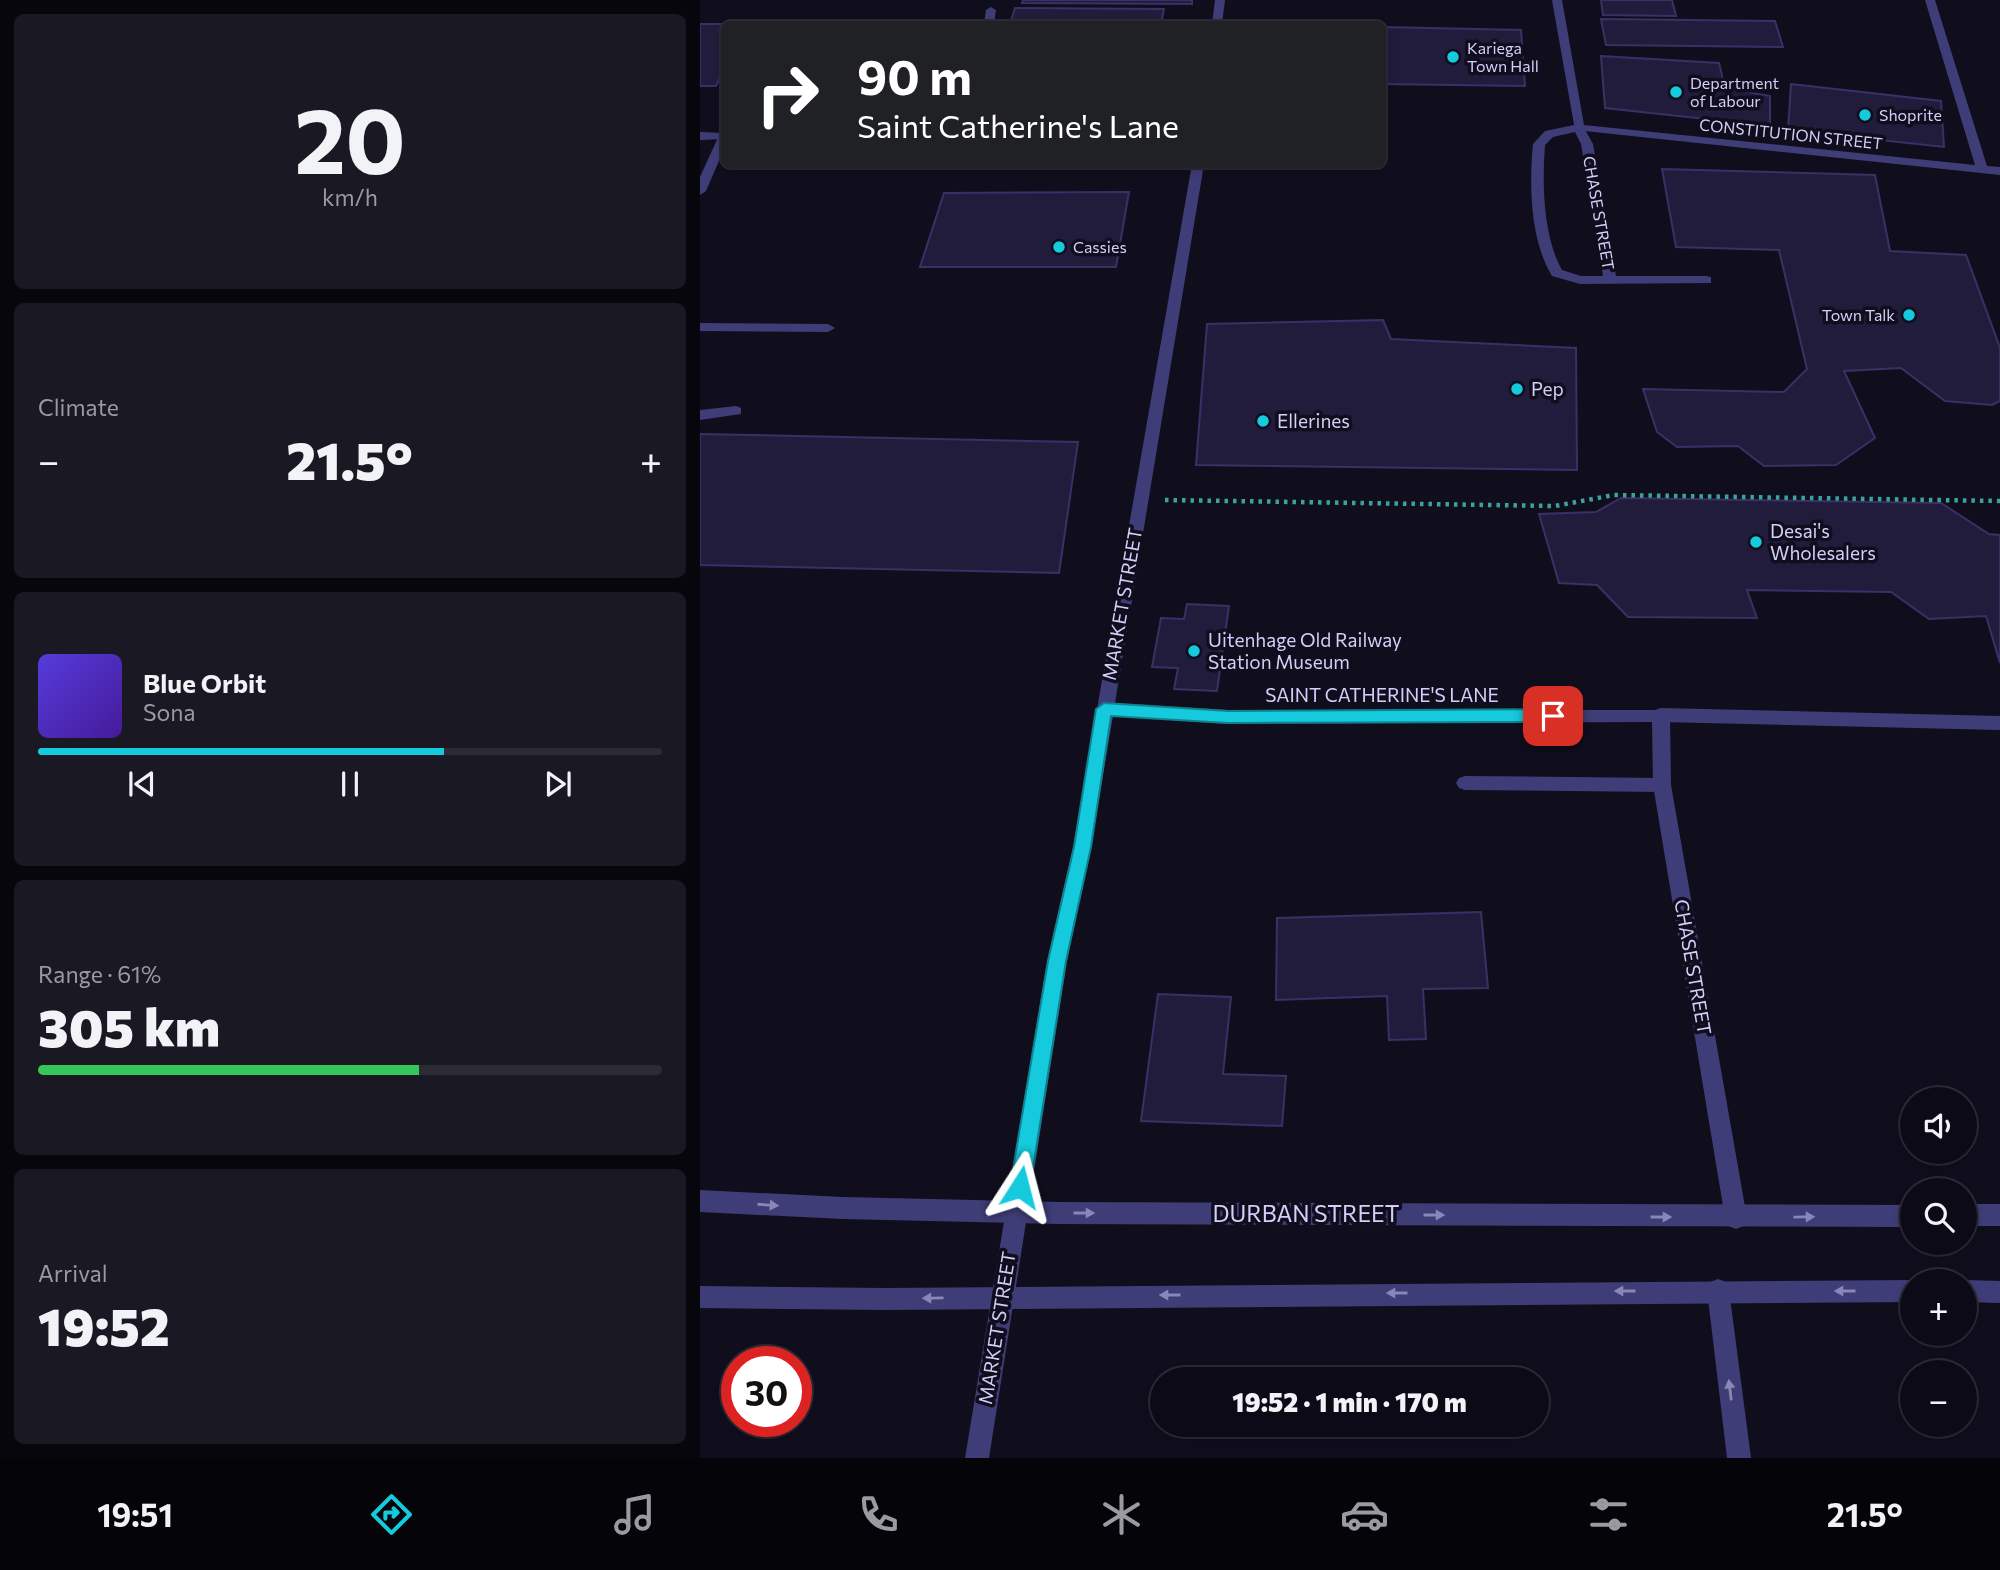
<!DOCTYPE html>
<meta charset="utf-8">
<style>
:root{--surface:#0c0a16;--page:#1a1823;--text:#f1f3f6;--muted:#9a9aa1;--line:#2c2b35;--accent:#16cade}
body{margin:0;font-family:Commissioner,sans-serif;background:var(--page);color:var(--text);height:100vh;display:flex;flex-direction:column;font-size:26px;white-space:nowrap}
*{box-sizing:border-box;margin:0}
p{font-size:23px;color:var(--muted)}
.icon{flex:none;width:38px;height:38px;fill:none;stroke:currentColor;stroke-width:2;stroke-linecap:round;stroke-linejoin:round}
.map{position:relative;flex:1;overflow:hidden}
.sheet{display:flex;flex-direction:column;gap:14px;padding:14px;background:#07060c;width:700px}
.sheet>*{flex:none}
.top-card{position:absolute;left:21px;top:21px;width:665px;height:147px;border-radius:10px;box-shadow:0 4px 10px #0003,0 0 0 2px var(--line);background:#202124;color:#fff;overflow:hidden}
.tools{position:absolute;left:1200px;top:1087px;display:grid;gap:14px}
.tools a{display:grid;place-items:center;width:77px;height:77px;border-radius:50%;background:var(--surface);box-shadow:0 4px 10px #0003,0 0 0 2px var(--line);font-size:35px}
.speed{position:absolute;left:21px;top:1346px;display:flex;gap:14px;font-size:35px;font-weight:700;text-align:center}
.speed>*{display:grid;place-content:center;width:91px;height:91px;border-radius:50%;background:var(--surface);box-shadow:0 4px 10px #0003,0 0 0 2px var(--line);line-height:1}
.speed .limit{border:10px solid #d22;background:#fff;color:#111}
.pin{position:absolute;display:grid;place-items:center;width:60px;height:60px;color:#fff;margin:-30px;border-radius:14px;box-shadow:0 4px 10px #0006}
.me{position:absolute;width:77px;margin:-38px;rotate:9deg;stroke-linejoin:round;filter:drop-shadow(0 0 5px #0008)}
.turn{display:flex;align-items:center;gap:24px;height:147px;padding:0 21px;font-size:32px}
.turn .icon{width:91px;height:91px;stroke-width:2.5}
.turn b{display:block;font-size:49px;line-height:60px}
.big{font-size:52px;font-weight:800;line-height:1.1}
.sheet .card{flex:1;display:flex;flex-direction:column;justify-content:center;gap:10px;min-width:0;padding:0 24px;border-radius:10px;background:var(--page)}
.sheet .dial{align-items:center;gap:0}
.dial b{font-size:91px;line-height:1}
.song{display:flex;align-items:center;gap:21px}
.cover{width:84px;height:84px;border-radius:10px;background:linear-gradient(135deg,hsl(250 70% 55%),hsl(260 70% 35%))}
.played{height:7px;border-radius:4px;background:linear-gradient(90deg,var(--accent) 65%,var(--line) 65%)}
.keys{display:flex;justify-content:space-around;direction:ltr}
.heat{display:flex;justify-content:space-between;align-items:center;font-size:38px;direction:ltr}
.charge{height:10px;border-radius:5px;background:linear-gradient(90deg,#34c759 61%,var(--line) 0)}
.trip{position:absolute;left:450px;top:1367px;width:399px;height:70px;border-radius:35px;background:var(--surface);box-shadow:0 4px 10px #0003,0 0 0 2px var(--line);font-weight:800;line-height:70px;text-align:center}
.tabs{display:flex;height:112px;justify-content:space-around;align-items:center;background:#050409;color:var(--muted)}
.tabs .icon{width:49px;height:49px}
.tabs .on{color:var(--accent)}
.tabs b{font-size:32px;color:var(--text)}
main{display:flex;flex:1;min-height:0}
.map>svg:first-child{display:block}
.building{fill:#221c3c;stroke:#3a3065;stroke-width:2}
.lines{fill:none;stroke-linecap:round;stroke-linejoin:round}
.path{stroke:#39a49d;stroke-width:4.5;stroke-dasharray:3.5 5;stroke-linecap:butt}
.service{fill:#3f3d77;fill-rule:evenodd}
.minor{fill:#3f3d77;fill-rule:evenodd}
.tertiary{fill:#3f3d77;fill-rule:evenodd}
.oneway{fill:#8986b8}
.route{fill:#16cade;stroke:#0e8390;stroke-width:2}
.poi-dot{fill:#16cade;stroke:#100e1d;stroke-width:2.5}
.labels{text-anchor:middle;stroke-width:7;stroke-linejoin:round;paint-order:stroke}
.far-poi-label{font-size:16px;fill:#d3cefa;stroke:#100e1d;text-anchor:start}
.far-street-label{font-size:16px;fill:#d3cefa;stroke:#100e1d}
.poi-label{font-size:19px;fill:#d3cefa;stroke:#100e1d;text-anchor:start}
.street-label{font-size:19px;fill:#d3cefa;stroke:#100e1d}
.near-street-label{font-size:23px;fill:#d3cefa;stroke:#100e1d}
</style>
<main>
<section class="sheet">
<div class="card dial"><b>20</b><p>km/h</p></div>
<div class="card"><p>Climate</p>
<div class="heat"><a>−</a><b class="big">21.5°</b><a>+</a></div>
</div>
<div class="card">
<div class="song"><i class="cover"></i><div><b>Blue Orbit</b><p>Sona</p></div></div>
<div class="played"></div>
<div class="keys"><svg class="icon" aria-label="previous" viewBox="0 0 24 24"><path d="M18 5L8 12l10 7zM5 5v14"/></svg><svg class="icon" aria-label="pause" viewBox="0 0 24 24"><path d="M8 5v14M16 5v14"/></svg><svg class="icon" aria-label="next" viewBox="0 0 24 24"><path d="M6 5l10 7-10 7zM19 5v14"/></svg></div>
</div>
<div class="card"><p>Range · 61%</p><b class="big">305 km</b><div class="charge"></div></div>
<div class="card"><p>Arrival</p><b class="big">19:52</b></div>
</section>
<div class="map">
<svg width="1300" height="1458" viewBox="0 0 1300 1458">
<rect width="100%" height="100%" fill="#100e1d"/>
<g class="building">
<path d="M323 0H492V4L322 3Z"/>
<path d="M901 0H972L976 16 903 15Z"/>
<path d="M315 8 464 9 461 24H310Z"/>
<path d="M901 19 1075 21 1083 47 906 45Z"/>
<path d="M0 24H51H24V70L16 86H0Z"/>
<path d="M682 27 821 30 825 86 682 84Z"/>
<path d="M901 56 1019 63 1025 88 1070 96V126L905 108Z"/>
<path d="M1091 84 1241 101 1244 147 1088 130Z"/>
<path d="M962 169 1175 175 1190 251 1266 255 1300 348V401L1292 405 1245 401 1201 368 1144 371 1175 438 1136 465 1064 466 1038 446 977 447 957 432 943 389 1084 392 1107 369 1079 250 976 247Z"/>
<path d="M429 192 416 267H220L244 193Z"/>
<path d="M683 320 691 339 876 348 877 470 496 465 507 324Z"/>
<path d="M0 434 378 442 359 573 0 565Z"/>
<path d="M921 498 1241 503 1289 534 1300 535V663L1286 616 1229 619 1191 592 1047 590 1057 618 928 617 897 585 859 583 839 514 896 512Z"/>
<path d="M487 604 529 606 517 691 474 689 478 668 452 667 461 618 484 619Z"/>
<path d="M781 912 788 988 723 989 726 1039 689 1040 687 996 576 1000 577 918Z"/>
<path d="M458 994 531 997 523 1074 586 1076 582 1126 441 1121Z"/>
</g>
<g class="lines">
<path class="path" d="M465 500 855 506 914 495 1300 501"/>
<g class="service">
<path d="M291 7 296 10 294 24H284L286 10Z"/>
<path d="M879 124 883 126 893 144 916 276H1006L1011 277V283L880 284 852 276C830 240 829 185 833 144L845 131ZM875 132 881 144 903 276H881L862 270C843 236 842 184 845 145L853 137Z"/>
<path d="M20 133H24V149L6 191 0 195V177Z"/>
<path d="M0 323 128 324 135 328 128 332 0 331Z"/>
<path d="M36 406 41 408V414L0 420V410Z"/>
<path d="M961 708 1300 716V730L961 722 955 720 952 715 955 710Z"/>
<path d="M765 776 962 778 968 780 971 785 968 790 962 792 765 790 759 788 756 783 759 778Z"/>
</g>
<g class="minor">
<path d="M515 0H525L522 24H512Z"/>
<path d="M852 0H862L884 125 1275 165 1225 0H1235L1287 166 1300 167V175L875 130Z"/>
<path d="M0 132 24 133V139L0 140Z"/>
<path d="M492 164H504L415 703 528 710H967L970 715 971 785 1047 1218 1044 1226 1036 1229 1028 1226 1025 1218 953 785 952 722 528 724 413 716 391 847 367 961 289 1458H265L347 961 373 847Z"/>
<path d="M1018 1279 1026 1282 1029 1290 1051 1458H1027L1007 1290 1010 1282Z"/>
</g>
<g class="tertiary">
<path d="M0 1190 143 1197 358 1202 1213 1205V1227L358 1224 143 1219 0 1212Z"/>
<rect x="1265" y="1204" width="35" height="22"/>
<path d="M1213 1280 1216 1281H1213V1302L184 1310 0 1308V1286L184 1288Z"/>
<path d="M1265 1280 1300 1281V1303L1265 1302V1281H1262Z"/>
</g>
</g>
<defs><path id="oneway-solid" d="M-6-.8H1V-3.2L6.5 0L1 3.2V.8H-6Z" transform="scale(1.75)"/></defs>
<g class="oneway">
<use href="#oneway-solid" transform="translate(68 1205) rotate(4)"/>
<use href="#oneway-solid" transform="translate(384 1213)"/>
<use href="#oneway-solid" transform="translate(734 1215)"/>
<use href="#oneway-solid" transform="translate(961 1217)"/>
<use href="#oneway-solid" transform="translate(1104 1217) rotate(-1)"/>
<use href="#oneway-solid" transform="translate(925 1291) rotate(180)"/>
<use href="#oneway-solid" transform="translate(1145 1291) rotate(-180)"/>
<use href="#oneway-solid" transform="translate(697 1293) rotate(180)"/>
<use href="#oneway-solid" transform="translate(470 1295) rotate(180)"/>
<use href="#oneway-solid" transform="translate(233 1298) rotate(179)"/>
<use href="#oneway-solid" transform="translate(1030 1390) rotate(-97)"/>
</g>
<path class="route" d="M404 703 528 711 853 709 861 716 853 722 528 723 411 716 391 847 366 961 330 1187 327 1194 320 1197 313 1194 310 1187 348 961 374 847 396 709Z"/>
<g class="poi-dot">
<circle cx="753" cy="57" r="7"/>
<circle cx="976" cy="92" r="7"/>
<circle cx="1165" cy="115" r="7"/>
<circle cx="359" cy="247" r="7"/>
<circle cx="1209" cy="315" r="7"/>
<circle cx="817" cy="389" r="7"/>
<circle cx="563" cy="421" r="7"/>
<circle cx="1056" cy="542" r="7"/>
<circle cx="494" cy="651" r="7"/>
</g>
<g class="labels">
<g class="far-poi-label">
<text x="767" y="54">Kariega<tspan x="767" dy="18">Town Hall</tspan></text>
<text x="990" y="89">Department<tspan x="990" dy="18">of Labour</tspan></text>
<text x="1179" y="121">Shoprite</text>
<text x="373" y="253">Cassies</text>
<text x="1195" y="321" text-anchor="end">Town Talk</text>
</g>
<g class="far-street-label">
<text transform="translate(1091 134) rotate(6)" y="6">CONSTITUTION STREET</text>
<text transform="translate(899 213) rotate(80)" y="6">CHASE STREET</text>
</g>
<g class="poi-label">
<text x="831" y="396">Pep</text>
<text x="577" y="428">Ellerines</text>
<text x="1070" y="538">Desai's<tspan x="1070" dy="22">Wholesalers</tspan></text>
<text x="508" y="647">Uitenhage Old Railway<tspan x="508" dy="22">Station Museum</tspan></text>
</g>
<g class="street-label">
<text transform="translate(422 604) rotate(-80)" y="7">MARKET STREET</text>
<text x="682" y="702">SAINT CATHERINE'S LANE</text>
<text transform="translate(993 967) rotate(80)" y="7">CHASE STREET</text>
<text transform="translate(297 1328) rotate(-81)" y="7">MARKET STREET</text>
</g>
<g class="near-street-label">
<text x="606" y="1222">DURBAN STREET</text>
</g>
</g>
</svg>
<div class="tools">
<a><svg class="icon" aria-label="sound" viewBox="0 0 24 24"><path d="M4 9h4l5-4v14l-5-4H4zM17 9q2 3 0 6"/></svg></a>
<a><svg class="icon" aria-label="search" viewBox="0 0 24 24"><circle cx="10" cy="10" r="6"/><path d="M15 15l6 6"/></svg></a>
<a>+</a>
<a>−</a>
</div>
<div class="speed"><div class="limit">30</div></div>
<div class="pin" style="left:853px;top:716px;background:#d93025"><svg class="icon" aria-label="arrive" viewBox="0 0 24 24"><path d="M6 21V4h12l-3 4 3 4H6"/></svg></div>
<svg class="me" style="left:320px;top:1187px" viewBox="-20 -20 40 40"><path d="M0-17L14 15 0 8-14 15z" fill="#16cade" stroke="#fff" stroke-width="4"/></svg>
<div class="trip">19:52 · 1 min · 170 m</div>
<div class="top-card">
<div class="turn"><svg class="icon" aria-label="right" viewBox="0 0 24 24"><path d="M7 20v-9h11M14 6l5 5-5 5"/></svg><div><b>90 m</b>Saint Catherine's Lane</div></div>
</div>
</div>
</main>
<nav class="tabs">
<b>19:51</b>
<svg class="icon on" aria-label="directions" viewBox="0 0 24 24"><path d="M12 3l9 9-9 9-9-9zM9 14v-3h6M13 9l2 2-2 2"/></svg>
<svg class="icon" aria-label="music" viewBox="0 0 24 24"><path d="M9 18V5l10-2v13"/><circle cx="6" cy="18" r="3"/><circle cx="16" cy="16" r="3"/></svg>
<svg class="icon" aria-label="phone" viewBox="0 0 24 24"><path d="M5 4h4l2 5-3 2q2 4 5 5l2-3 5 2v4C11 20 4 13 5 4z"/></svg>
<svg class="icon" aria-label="climate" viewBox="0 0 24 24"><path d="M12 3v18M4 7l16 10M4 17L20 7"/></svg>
<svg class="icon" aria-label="car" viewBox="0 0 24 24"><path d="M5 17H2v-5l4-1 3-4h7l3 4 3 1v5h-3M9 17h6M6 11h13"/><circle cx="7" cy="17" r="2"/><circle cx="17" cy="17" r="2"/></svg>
<svg class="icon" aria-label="filters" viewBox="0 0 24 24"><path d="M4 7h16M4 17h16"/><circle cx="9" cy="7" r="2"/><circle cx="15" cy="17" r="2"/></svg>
<b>21.5°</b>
</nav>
